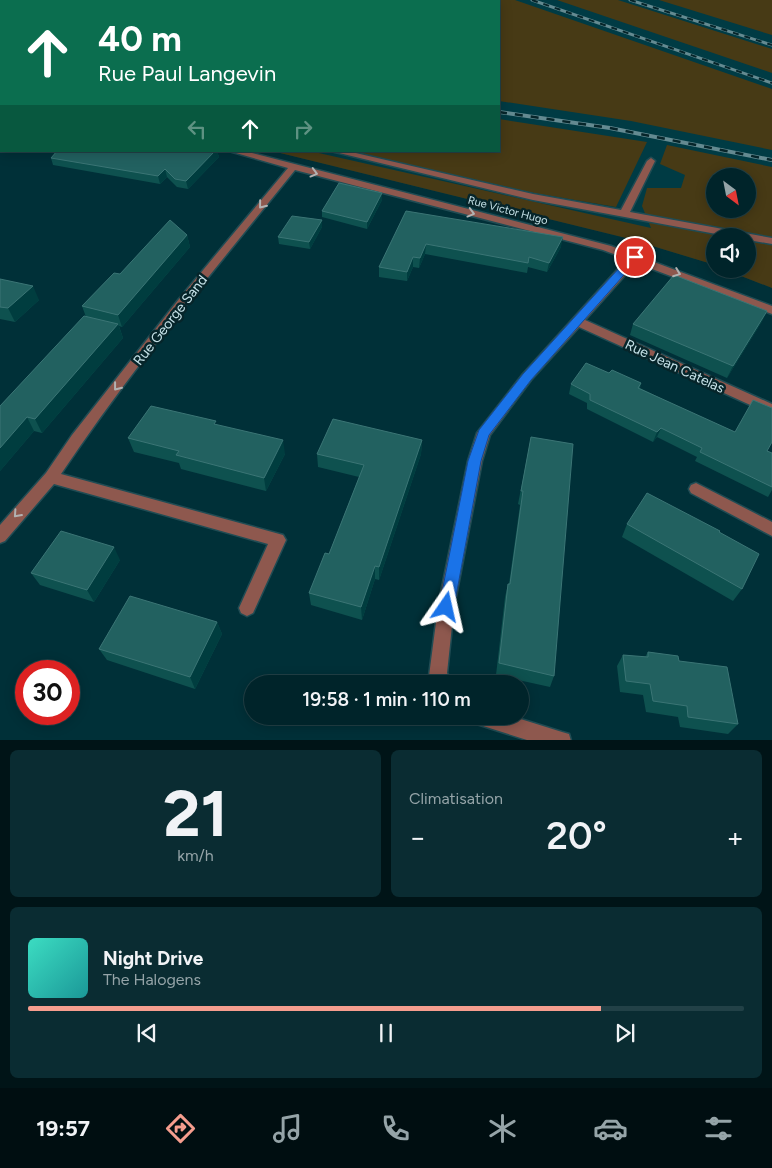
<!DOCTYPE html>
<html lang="fr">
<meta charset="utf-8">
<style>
:root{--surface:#00242a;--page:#0a2c32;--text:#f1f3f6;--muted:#95a4a8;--line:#224147;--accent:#f59d8e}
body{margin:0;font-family:Figtree,sans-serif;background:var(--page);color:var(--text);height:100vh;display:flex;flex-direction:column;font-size:19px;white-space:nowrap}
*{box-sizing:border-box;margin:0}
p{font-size:16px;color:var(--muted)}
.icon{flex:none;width:28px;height:28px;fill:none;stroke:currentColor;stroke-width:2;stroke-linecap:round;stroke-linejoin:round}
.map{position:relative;height:740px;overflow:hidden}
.side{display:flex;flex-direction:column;gap:10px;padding:10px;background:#001417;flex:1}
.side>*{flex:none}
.banner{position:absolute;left:0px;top:0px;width:500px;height:152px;box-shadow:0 2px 12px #0003,0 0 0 1px var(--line);background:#0b6e4f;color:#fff;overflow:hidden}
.needle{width:32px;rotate:148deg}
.buttons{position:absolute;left:706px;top:168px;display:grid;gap:10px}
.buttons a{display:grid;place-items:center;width:50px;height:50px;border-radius:50%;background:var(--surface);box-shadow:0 2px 12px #0003,0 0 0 1px var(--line);font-size:25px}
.speed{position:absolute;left:15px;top:660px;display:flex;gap:10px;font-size:25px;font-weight:700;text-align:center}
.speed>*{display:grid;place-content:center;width:65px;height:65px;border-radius:50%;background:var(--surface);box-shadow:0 2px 12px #0003,0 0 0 1px var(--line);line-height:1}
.speed .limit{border:8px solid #d22;background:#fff;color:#111}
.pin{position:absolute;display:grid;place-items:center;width:42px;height:42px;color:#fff;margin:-21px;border:2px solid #fff;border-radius:50%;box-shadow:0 1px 5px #0007}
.me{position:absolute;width:55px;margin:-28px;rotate:11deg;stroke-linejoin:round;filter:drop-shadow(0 0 4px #0008)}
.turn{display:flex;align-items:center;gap:18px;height:105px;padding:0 15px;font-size:22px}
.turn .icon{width:65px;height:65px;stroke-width:2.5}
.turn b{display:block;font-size:35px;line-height:42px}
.lanes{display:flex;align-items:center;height:48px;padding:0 15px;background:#0003;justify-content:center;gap:25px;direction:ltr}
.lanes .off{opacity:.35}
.big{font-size:38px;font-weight:600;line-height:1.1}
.side .card{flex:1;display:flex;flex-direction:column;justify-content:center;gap:8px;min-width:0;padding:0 18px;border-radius:8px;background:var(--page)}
.side .dial{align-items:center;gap:0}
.dial b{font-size:65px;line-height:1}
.song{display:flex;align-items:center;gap:15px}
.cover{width:60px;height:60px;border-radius:8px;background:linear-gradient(135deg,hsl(170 70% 55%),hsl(180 70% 35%))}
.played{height:5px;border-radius:2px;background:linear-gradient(90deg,var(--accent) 80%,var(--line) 80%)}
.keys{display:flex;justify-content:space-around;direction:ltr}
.heat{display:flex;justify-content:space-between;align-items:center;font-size:28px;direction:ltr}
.side .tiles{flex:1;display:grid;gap:10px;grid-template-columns:1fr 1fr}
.card:last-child{grid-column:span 2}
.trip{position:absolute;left:244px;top:675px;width:285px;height:50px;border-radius:25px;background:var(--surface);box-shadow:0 2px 12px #0003,0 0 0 1px var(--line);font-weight:600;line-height:50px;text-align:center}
.menu{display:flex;height:80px;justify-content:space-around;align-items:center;background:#000e11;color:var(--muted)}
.menu .icon{width:35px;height:35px}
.menu .selected{color:var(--accent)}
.menu b{font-size:22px;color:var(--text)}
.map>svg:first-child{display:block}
.built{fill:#003b44;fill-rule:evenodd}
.green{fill:#473a15;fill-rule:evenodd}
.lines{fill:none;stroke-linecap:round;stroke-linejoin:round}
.service-casing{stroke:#204c54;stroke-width:3}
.minor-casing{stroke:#204c54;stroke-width:3}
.path{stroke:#648a91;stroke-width:2;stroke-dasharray:2 1;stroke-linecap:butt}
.service{fill:#8e584e;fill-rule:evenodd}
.minor{fill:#8e584e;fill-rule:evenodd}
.rail-far1-casing{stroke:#648a91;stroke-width:3}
.rail-casing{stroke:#648a91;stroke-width:4}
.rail-far1{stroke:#06252a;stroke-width:2;stroke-dasharray:6;stroke-linecap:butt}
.rail{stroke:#06252a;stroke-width:2.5;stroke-dasharray:8;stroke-linecap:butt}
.wall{fill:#0e514f}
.shaded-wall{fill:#003d3f}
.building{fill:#226160;stroke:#3b7575}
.oneway{stroke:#b2b2b2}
.route{fill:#1a73e8;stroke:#114b97}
.labels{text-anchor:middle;stroke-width:5;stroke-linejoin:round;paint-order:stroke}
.far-street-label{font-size:11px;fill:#c6e2e8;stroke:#06252a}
.street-label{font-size:14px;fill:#c6e2e8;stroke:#06252a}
</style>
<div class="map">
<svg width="772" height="741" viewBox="0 0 772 741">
<rect width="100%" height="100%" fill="#003038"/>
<path class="built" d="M0 0H772V288L723 269H748V236H715V265L626 238 272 151H499V1H1L0 108ZM715 176H748V209H715Z"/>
<g class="green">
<path d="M97 0H515L772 89V150L631 121 499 101V1H93Z"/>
<path d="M557 0H618L772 49V73Z"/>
<path d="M659 0H772V35Z"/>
<path d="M499 119 647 142 616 207 534 193 348 151H499Z"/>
<path d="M667 145 772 167V288L723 269H748V236H715V265L626 238 272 151H310L651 228 642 206 647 188H681L685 175 660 164ZM715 176H748V209H715Z"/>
</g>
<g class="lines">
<g class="service-casing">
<path id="service" d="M331 151H347L533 194 621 210 647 161 651 158 655 161 630 212 772 238V244L748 240V236H727L533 200Z"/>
</g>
<g class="minor-casing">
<g id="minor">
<rect x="0" y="110" width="1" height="4"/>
<path d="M229 151H244L611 246 772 306V314L636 263 585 320 772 404V415L579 327 531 380 490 435 482 461 454 607 447 673 454 684H433L429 676 438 607 468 461 477 433 523 374 627 259 603 250 295 170C215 269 132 368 61 474L283 535 286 540 253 613 247 616 241 613 239 608 268 544 54 484 5 541 0 543V525L46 473 72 435 179 299 288 168Z"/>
<path d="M696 483 772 522V536L691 493 689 489 691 485Z"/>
<path d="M471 716H511L562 732 569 734 571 741H530L480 725 473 723Z"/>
</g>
</g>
<path class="path" d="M30 1 34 0"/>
<use href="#service" class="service"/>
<use href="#minor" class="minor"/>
<g class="rail-far1-casing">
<g id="rail-far1">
<path d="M532 0 772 83"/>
<path d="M630 0 772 45"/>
<path d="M84 1 88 0"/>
</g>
</g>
<g class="rail-casing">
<path id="rail" d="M499 112 610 128 772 160"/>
</g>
<use href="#rail-far1" class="rail-far1"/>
<use href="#rail" class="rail"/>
</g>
<g class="wall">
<path d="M42 151H217L219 157 188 189 177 187 167 177 160 184 53 165 51 158 56 152Z"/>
<path d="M382 200 367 229 322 217V211Z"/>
<path d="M406 211 561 247 547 272 528 267 527 273 425 254 419 268 413 267 407 281 379 277V267Z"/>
<path d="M322 220V227L310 249 279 244 278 237Z"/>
<path d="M187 235 190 247 122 327 119 326 123 338 42 433 34 431 0 471V406L86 317 82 306 120 274Z"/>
<path d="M0 279 39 300 15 322 0 319Z"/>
<path d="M767 311 761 323 727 378 630 335 633 324Z"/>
<path d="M609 373 641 383 640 388 772 453V490L768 497 695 461 697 457 657 437 653 442 587 409V403L569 394 571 384Z"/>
<path d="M217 425 285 454 266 491 181 469 179 463 134 452 128 438Z"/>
<path d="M531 437 554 676 550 687 496 675 505 597 508 584H509L520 505 518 504Z"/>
<path d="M422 440 421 454 379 580 375 579 362 620 311 605 309 593 329 554 359 477 318 467 317 454Z"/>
<path d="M627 524 719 532 742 589 733 601 622 537Z"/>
<path d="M120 560 94 602 40 585 31 573Z"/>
<path d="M217 622 222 634 195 689 107 660 99 649Z"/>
<path d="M648 652 679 661 738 724 728 734 680 727 678 717 646 712 643 695 620 692 617 666 623 655 645 657Z"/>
</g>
<g class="shaded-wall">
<path d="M1 141V151L0 152V142Z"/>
<path d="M215 151H217L219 157 188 189 186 181Z"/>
<path d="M165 169 167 177 160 184 158 176Z"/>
<path d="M382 193V200L367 229V222Z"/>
<path d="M322 220V227L310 249 309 242Z"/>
<path d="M187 235 190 247 122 327 118 315Z"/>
<path d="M563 237 561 247 547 272 549 263Z"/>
<path d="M426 244 425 254 419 268 420 258Z"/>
<path d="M413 257V267L407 281V272Z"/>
<path d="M33 286 39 300 15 322 8 308Z"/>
<path d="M767 311 761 323 727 378 733 366Z"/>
<path d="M118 324 123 338 42 433 35 419Z"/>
<path d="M27 417 34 431 0 471V448Z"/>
<path d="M661 428 657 437 653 442 657 432Z"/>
<path d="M283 440 285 454 266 491 264 478Z"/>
<path d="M422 440 421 454 379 580V567Z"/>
<path d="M114 547 120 560 94 602 87 590Z"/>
<path d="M375 566V579L362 620 361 607Z"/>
<path d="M217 622 222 634 195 689 190 677Z"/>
</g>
<g class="building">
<path d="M0 113 1 114V141L0 142Z"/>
<path d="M57 151H215L186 181 175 179 165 169 158 176 51 158Z"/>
<path d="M339 183 382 193 367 222 322 211Z"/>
<path d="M406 211 563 237 549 263 529 257 528 263 426 244 420 258 413 257 407 272 379 267Z"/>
<path d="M292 216 322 220 309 242 278 237Z"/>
<path d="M170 220 187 235 118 315 82 306 114 273 120 274Z"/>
<path d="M674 275 767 311 733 366 633 324Z"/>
<path d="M0 279 33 286 8 308 0 307Z"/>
<path d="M84 316 118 324 35 419 27 417 0 448V406Z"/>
<path d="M586 363 609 373 612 370 641 383 638 388 735 432 753 400 772 408V442L767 451 772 453V487L700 452 702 448 661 428 657 432 590 400V394L571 384Z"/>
<path d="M151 406 216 421 214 424 283 440 264 478 176 455 179 451 128 438Z"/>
<path d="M333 419 422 440 379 567 375 566 361 607 309 593 325 553 329 554 364 465 317 454Z"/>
<path d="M531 437 573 444 554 676 499 663 508 584H510L523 491H521Z"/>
<path d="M647 493 720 531 719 532 759 554 742 589 627 524Z"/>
<path d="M61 531 114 547 87 590 31 573Z"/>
<path d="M130 596 217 622 190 677 99 649Z"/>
<path d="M648 652 678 656 679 661 727 667 738 724 688 717 687 706 653 701 650 684 626 681 623 655 648 657Z"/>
</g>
<defs><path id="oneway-chevron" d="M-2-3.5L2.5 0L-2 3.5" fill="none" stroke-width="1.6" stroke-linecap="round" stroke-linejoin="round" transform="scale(1.25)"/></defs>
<g class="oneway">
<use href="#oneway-chevron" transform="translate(314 173) rotate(15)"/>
<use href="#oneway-chevron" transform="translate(262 205) rotate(129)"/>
<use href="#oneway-chevron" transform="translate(471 213) rotate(15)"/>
<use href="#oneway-chevron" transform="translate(677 273) rotate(21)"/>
<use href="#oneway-chevron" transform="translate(117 387) rotate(128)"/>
<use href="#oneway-chevron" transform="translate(17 514) rotate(132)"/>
</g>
<path class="route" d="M635 254 639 257 638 259 531 380 489 435 481 461 454 607 452 612 446 614 441 612 439 607 468 461 479 430 523 374 631 255Z"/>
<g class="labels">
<g class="far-street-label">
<text transform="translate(508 210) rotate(15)" y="4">Rue Victor Hugo</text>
</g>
<g class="street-label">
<text transform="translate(170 320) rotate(-52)" y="5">Rue George Sand</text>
<text transform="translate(675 366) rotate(25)" y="5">Rue Jean Catelas</text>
</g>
</g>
</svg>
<div class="buttons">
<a><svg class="needle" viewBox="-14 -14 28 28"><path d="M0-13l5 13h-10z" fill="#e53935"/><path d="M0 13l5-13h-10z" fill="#95a4a8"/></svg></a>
<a><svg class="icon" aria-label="sound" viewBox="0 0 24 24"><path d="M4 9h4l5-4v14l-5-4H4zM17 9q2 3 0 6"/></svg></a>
</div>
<div class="speed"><div class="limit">30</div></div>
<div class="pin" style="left:635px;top:257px;background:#d93025"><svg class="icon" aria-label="arrive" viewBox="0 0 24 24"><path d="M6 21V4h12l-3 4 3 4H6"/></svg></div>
<svg class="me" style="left:446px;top:607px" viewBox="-20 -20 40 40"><path d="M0-17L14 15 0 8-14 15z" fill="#1a73e8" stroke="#fff" stroke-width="4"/></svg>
<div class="trip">19:58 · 1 min · 110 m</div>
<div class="banner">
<div class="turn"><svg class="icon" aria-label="ahead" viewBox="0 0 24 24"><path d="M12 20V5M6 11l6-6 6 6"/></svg><div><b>40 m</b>Rue Paul Langevin</div></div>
<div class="lanes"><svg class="icon off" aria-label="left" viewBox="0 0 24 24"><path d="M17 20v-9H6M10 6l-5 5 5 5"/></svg><svg class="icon" aria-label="ahead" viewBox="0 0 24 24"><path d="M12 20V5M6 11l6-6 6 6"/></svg><svg class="icon off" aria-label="right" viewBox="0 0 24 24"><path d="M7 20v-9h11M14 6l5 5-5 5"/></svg></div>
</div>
</div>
<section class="side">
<div class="tiles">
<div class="card dial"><b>21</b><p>km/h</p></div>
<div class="card"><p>Climatisation</p>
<div class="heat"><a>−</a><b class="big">20°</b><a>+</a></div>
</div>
<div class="card">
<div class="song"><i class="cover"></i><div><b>Night Drive</b><p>The Halogens</p></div></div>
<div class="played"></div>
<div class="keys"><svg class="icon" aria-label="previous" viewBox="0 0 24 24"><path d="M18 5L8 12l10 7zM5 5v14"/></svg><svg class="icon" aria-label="pause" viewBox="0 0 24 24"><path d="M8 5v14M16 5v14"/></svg><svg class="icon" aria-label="next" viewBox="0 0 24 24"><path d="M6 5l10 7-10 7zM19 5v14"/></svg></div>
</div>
</div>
</section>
<nav class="menu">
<b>19:57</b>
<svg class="icon selected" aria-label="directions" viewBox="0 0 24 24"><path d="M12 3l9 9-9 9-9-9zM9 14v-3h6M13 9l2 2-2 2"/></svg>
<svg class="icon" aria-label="music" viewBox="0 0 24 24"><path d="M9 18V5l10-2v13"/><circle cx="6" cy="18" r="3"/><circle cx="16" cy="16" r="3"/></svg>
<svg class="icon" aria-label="phone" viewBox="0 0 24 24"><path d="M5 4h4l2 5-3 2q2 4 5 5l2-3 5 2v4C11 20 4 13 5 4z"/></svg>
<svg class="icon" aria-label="climate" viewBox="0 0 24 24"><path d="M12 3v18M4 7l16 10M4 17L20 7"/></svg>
<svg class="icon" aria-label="car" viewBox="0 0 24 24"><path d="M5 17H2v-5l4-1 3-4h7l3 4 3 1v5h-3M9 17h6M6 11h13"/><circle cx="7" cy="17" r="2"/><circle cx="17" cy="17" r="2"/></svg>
<svg class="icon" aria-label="filters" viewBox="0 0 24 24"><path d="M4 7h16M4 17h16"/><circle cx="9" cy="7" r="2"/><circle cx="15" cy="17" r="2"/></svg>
</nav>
